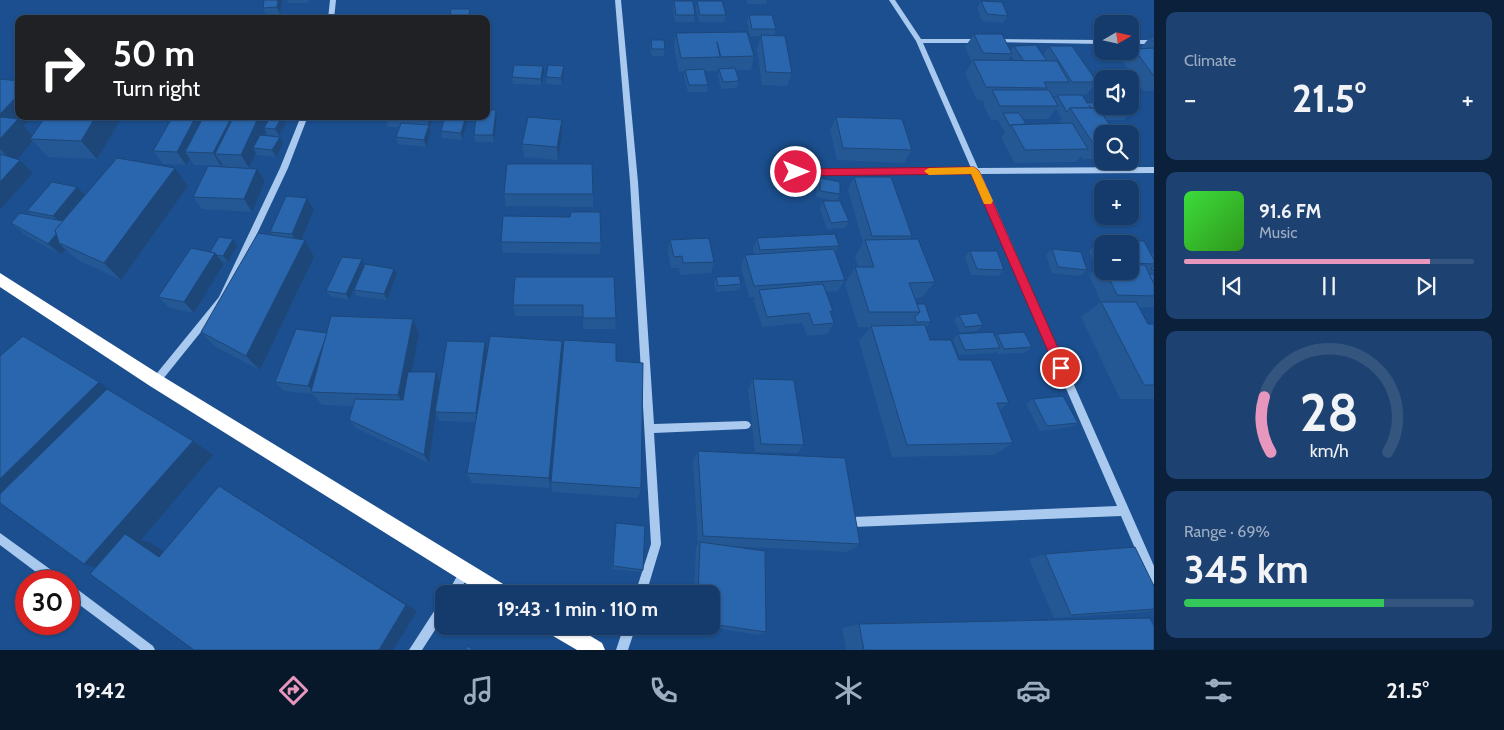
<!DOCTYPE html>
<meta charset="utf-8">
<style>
:root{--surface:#143b6b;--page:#1d4271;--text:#f1f3f6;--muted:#9dadc1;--line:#33557e;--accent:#e797bd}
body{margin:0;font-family:Cabin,sans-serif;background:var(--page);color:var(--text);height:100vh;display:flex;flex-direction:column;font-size:19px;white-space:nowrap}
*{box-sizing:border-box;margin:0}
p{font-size:16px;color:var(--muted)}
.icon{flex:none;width:28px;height:28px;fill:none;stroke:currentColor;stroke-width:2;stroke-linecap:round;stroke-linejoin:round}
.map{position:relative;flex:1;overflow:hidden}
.sheet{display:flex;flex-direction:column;gap:12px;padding:12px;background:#0b203b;width:350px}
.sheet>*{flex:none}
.hud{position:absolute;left:15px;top:15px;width:475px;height:105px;border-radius:10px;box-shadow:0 1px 4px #0004,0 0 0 1px var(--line);background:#202124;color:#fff;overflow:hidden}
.needle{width:32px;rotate:81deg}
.controls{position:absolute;left:1094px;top:15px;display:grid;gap:10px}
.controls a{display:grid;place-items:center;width:45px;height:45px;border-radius:10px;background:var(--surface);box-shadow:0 1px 4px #0004,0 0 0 1px var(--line);font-size:25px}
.speed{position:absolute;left:15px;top:570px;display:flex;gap:10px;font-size:25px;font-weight:700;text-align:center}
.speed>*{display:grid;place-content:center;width:65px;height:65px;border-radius:50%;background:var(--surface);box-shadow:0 1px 4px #0004,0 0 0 1px var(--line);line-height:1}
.speed .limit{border:8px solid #d22;background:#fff;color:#111}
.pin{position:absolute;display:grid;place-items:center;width:42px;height:42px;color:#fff;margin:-21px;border:2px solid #fff;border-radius:50%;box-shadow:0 1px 5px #0007}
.me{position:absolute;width:55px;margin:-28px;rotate:90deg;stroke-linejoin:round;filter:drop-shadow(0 0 4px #0008)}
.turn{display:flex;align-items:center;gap:18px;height:105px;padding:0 15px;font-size:22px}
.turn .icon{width:65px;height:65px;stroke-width:2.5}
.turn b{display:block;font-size:35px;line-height:42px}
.big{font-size:38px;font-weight:700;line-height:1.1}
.sheet .widget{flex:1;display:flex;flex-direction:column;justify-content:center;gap:8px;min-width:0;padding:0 18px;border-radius:10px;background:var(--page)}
.sheet .dial{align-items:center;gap:0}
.dial svg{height:130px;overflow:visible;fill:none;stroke:var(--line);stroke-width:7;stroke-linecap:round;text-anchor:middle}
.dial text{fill:var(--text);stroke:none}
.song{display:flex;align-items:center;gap:15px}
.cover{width:60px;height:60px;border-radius:8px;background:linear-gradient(135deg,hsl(120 70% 55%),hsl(110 70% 35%))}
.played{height:5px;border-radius:2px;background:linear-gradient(90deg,var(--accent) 85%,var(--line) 85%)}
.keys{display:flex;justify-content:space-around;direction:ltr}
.heat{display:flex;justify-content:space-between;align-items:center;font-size:28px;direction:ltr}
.charge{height:8px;border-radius:4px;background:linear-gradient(90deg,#34c759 69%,var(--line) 0)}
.trip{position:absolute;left:435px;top:585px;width:285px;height:50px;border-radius:10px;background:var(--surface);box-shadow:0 1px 4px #0004,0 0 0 1px var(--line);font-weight:700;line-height:50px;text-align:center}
.tab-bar{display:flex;height:80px;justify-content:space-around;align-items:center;background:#08182b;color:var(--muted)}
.tab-bar .icon{width:35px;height:35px}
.tab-bar .current{color:var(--accent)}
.tab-bar b{font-size:22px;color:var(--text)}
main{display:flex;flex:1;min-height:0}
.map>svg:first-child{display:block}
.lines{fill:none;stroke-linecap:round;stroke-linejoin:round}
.minor{fill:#a9c9ee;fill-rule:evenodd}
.highway{fill:#fff;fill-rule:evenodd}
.wall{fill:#245895;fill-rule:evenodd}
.shaded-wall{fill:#1d4779}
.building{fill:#2a66ad;stroke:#1d4779}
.route{fill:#e11d48;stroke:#92132f}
.slow{fill:#f59e0b}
</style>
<main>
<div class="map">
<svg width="1154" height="650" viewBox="0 0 1154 650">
<rect width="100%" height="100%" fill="#1b4f8f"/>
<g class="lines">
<g class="minor">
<path d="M330 0H336L334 19H328Z"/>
<path d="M615 0H621L638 182 654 424 746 421 749 422 751 425 749 428 746 429 654 433 661 544 646 594H635L651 544 630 182Z"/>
<path d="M889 0H895L921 39H981L984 41 981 43H923L978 168 1154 167V173L981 174 1154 566V584L1150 583 1121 516 853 527 849 526 848 522 849 518 853 517 1117 506 973 174 796 175 792 172 796 169 971 168 916 41Z"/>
<path d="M994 39 1102 40V44L992 42 991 41Z"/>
<rect x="1130" y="40" width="24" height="4"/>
<path d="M301 116H308L288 168 225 302 159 384 156 385 153 384 151 381 153 378 219 297 280 168Z"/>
<path d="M0 533 61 577 62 581H48L0 545Z"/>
<path d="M465 568 469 569 470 573 458 594H447L461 569Z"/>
<path d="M69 585 73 586 153 646 155 650H140L69 597Z"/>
<path d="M444 601V616L422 650H409L440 602Z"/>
<path d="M624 626H636L628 650H616Z"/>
</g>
<g class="highway">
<path d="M0 273 162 376 508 587 510 594H483L150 386 0 287Z"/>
<path d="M545 626H574L602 643 605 650H577L548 633Z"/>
</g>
</g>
<g class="wall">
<path d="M282 0 280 14 266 15 263 8Z"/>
<path d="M287 0H309L308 3H288Z"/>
<path d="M746 0H767L766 4H748Z"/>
<path d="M674 1 695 15 694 22H675L673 8Z"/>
<path d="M697 1 726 15 724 22H699L696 8Z"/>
<path d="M981 1 1008 16 1003 23 982 21 977 8Z"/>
<path d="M749 15 776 29 774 36 792 73 787 86 762 85 757 49 761 36H750L747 22Z"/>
<path d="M676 33 754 56 751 70H735L739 81 737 88 721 89 718 76 719 71H718L717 68V71H705L708 85 707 92H688L684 77 685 71 679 72 674 46Z"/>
<path d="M974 34 1011 50 1014 46 1043 55 1049 46 1097 82 1086 95H1082L1087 103 1130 113 1124 120H1107L1102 134V159H1083L1081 156 1076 162 1015 163 1001 138 1005 133 998 120H991L983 104 985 101 977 100 965 74 972 62 965 47ZM1011 56 1015 61H1008ZM1052 96H1057L1054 99ZM1056 109 1062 119 1059 121 1061 124H1026L1023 119H1048Z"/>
<path d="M1150 37H1154V91H1143L1123 62 1134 49H1140Z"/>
<path d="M651 40 665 49 664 56H652L650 47Z"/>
<path d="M564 66V73L562 85 546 84V77Z"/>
<path d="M544 73 541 85 513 84 512 77Z"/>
<path d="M0 79 24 126 33 135 123 116 97 159 48 157 33 141 17 159 20 160 33 173 0 210Z"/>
<path d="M496 110 497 117 494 142H475L474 135Z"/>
<path d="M385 116H434L430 128 431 132 426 147 398 144 396 137 400 127H388Z"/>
<path d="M282 117 286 124 279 136 268 135 266 131 264 135 283 144 276 157 257 155 256 153 249 168 224 167 222 164 221 166 194 165 190 159 186 165 163 164 153 151Z"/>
<path d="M836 117 912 150 904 163 837 160 830 130Z"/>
<path d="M468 119 462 140 442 138 441 131Z"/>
<path d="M562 120V133L558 160 524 157 522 144Z"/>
<path d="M175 168 188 186 121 280 78 260 66 250 61 255 25 235 11 223 31 215 27 211 85 195Z"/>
<path d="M257 169 265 181 252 212 202 209 193 197Z"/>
<path d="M854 177 912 236 910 239 935 282 921 298H915L917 304 931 322 926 327 930 340 959 360 1009 403 1000 410 1013 443 994 455 892 457 859 341 870 327H858L845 284 855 267H858L855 257 863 243 848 189Z"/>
<path d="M820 178 840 194 836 201 849 221 845 228 827 229 820 208 823 201H836L816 197 817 185Z"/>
<path d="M504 194H593V207L506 206Z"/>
<path d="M307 198 314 210 302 240 314 257 260 370 216 347 201 332 272 235 270 232Z"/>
<path d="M757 238 839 246 835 252 845 280 838 291 826 292 833 311 831 314 834 323 827 334 807 336 802 323 762 327 754 301 755 297H749L741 267 745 255H754L753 250Z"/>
<path d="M1103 239 1144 241 1151 254H1154V307L1139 308 1148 324H1154V399H1120L1081 317 1101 302 1089 275 1097 268 1089 251ZM1102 244H1130V271H1102Z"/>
<path d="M670 240 714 262 711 273 680 275 679 268H671L668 252Z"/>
<path d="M501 242 601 243 600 254 503 253Z"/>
<path d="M237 246 228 262 222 261 224 264 194 313 170 308 158 297 210 252Z"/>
<path d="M1052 249 1087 270 1080 276 1052 273 1046 255Z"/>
<path d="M970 251 1004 270 998 276 971 275 965 257Z"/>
<path d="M364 265 397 274 387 300 357 296 354 290 355 287 349 300 330 296 326 291Z"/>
<path d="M515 277 616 318 615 329H583V316H515L513 305Z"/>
<path d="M716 277 741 284 739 290 716 292 714 283Z"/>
<path d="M959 315 983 325 977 331 960 332 954 320Z"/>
<path d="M413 319 419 334 412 372H436L440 382 487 350 562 341 563 355 550 488 472 483 467 473 475 422 440 421 436 413 429 463 356 428 349 420 353 406 322 405 313 394 284 391 275 382 327 333Z"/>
<path d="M958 334 995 336 997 334 1032 347 1025 353 998 354 996 351 994 353 959 355 953 339Z"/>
<path d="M616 361 641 488 638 498 552 492 551 482Z"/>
<path d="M753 379 804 445 797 453 755 452 748 389Z"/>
<path d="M1033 399 1078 423 1070 427 1040 431 1026 404Z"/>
<path d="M698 451 860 544 847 552 732 546 766 632 759 635 701 626H711V594H694L696 547 698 544 693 462Z"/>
<path d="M616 523 643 570 642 572 612 569Z"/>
<path d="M1045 554 1154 586V610L1145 612 1054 618 1029 559Z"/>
<path d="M859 624 1154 650H846L842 628Z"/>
</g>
<g class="shaded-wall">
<path d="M278 0H282L280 14 277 7Z"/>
<path d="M470 9V19H468Z"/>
<path d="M543 66 544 73 541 85V79Z"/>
<path d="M564 66V73L562 85 561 78Z"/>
<path d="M19 94V116H33L24 126 35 138 30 139 33 141 14 163 0 149V114Z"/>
<path d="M496 110 497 117 494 142 493 135Z"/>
<path d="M96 116H123L97 159 81 141Z"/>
<path d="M196 116H212L185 152 190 159 186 165 177 152Z"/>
<path d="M232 116H246L215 154 222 164 221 166 213 153Z"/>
<path d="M259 116H272L264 128 266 131 258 148H253L256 153 249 168 241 155Z"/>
<path d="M426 116H434L430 128 431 132 426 147 424 140 429 126Z"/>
<path d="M466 116H468V119L462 140 461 133Z"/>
<path d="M282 117 286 124 279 136 275 129Z"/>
<path d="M562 120V133L558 160 557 147Z"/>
<path d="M280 137 283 144 276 157 272 150Z"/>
<path d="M20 160 33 173 0 210V182Z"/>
<path d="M175 168 188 186 121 280 104 263Z"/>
<path d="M257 169 265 181 252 212 244 199Z"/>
<path d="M77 187 89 199 59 243 66 250 61 255 48 244 64 226 53 216Z"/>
<path d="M307 198 314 210 299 246 292 234Z"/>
<path d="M233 239 237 246 228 262 223 256Z"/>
<path d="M305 240 314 257 260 370 246 356Z"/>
<path d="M215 253 224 264 194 313 184 302Z"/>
<path d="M362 259 364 265 349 300 346 294Z"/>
<path d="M394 269 397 274 387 300 384 294Z"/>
<path d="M413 319 419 334 405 408 398 395Z"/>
<path d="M328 333 314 392 308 386Z"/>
<path d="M562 341 563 355 550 488 549 478Z"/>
<path d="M485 342 488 352 479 422 476 413Z"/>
<path d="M436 372 440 382 435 412 436 413 429 463 424 455Z"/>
<path d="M99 382 118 396 0 498V479Z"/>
<path d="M193 441 213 455 141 540 151 543 184 566 113 572 84 564Z"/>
<path d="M219 486 417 611 393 650H379Z"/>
</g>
<g class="building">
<path d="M264 0H278L277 7 263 8Z"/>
<path d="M674 1H693L695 15H676Z"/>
<path d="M697 1H722L726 15H700Z"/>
<path d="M981 1 1002 2 1008 16 987 14Z"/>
<path d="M451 9H470L468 19H450Z"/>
<path d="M749 15H772L776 29H752Z"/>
<path d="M747 32 754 56 721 57 717 42 720 57 681 58 676 33Z"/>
<path d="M974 34H1002L1012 54 983 53Z"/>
<path d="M761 35 785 36 792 73 766 72Z"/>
<path d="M1150 37H1154V42Z"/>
<path d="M651 40H664L665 49H652Z"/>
<path d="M1036 45 1047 61H1024L1014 46Z"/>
<path d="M1049 46H1072L1097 82H1072Z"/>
<path d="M1154 48V76L1134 49Z"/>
<path d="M973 60 1057 61 1069 82H1044L1047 88 986 87Z"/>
<path d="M514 65 543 66 541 79 512 77Z"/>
<path d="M548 65 564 66 561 78 546 77Z"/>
<path d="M735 68 739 81 723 82 719 69Z"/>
<path d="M704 69 708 85H689L685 70Z"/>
<path d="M0 79 19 81V94L0 114Z"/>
<path d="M992 90H1049L1058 106H1000Z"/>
<path d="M1057 95H1082L1087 103 1102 102V106H1125L1130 113 1102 114 1098 108H1091L1089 105 1090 108H1070L1067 112Z"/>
<path d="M1070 108H1098L1116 134H1102V146H1095Z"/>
<path d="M486 110H496L493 135H474L476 116H486Z"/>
<path d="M1003 113H1019L1026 124 1011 125 1010 126Z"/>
<path d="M46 116H96L81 141 30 139Z"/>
<path d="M173 116H196L177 152 153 151Z"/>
<path d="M204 116H232L213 153 185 152Z"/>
<path d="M234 116H259L241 155 215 154Z"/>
<path d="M271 116 282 117 275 129 264 128Z"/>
<path d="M445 116H466L461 133 441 131Z"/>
<path d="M0 117 18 119 0 139Z"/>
<path d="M528 117 562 120 557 147 522 144Z"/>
<path d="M836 117 902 119 912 150 843 148Z"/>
<path d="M401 123 429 125 424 140 396 137Z"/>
<path d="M1072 123 1088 149 1025 150 1011 125Z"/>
<path d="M260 135 280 137 272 150 253 148Z"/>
<path d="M0 154 20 160 0 182Z"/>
<path d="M117 158 175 168 104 263 59 243 55 230Z"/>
<path d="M507 164H592L593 194H504Z"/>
<path d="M208 166 257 169 244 199 193 197Z"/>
<path d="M854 177H891L912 236H872Z"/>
<path d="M820 178 840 182V194L820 191Z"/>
<path d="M52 182 77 187 53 216 27 211Z"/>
<path d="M286 196 307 198 292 234 270 232Z"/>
<path d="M823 201H840L849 221 831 223Z"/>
<path d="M571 212H600L601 243 501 242 503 216 570 217Z"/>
<path d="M20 213 63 221 55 230 56 234 48 244 11 223Z"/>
<path d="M258 233 305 240 246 356 201 332Z"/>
<path d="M835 234 839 246 760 250 757 238Z"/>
<path d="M219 237 233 239 223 256 217 255 215 253 210 252Z"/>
<path d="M709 238 714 262 683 263 682 256 674 257 670 240Z"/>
<path d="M918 239 935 282 909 283 920 312H869L855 267H874L865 240Z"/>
<path d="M1103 239 1144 241 1154 260V264L1130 263V244H1105Z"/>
<path d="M191 248 215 253 184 302 158 297Z"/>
<path d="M834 249 845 280 754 286 745 255Z"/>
<path d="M1052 249 1081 252 1087 270 1058 267Z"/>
<path d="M970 251H997L1004 270 977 269Z"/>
<path d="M342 257 362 259 346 294 326 291Z"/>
<path d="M365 264 394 269 384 294 354 290Z"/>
<path d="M1130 265H1145L1154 284V296L1117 295 1106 271H1130Z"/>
<path d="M1154 266V270H1152L1151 268Z"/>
<path d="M1149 274H1154V284Z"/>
<path d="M739 276 741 284 718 286 716 277Z"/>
<path d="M515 277H614L616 318H583V305H513Z"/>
<path d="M823 284 833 311H830L834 323 813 325 809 313 767 317 759 290Z"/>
<path d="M1101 302H1136L1148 324H1154V385H1144Z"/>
<path d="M917 304H925L931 322H916L915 317 920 312Z"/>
<path d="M977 313 983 325 965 327 959 315Z"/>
<path d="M331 316 413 319 398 395 311 392Z"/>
<path d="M925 325 930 340H951L959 360H991L1009 403H997L1013 443 907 445 871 326Z"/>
<path d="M296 329 327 333 323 345 308 386 275 382Z"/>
<path d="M993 332 1000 348 965 350 958 334Z"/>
<path d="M1024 332 1032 347 1004 349 997 334Z"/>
<path d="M23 336 99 382 0 479V356Z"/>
<path d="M490 336 562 341 549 478 467 473Z"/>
<path d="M564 340 616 343V361L643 363 641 488 551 482Z"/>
<path d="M447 341 485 342 476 413 435 412Z"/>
<path d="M408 372H436L424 455 349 420 355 399 403 400Z"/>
<path d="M753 379 794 380 804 445 761 444Z"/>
<path d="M107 389 193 441 84 564 0 503V494Z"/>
<path d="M1063 396 1078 423 1047 426 1033 399Z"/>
<path d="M698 451 845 458 860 544 703 536Z"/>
<path d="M219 486 406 605 379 650H194L90 574 125 534 159 557Z"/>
<path d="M616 523 645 526 643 570 613 566Z"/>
<path d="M700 542 765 551 766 632 711 624V594H698Z"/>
<path d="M1135 547 1154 586V609L1071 615 1045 554Z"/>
<path d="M1150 618 1154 626V650H864L859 624Z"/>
<path d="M468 646 473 650H465Z"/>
</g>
<path class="route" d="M974 167 979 171 1067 368 1065 372 1061 373 1057 372 971 174 796 176 791 172 796 169Z"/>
<path class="slow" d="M974 167 979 171 993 201 991 204H984L971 174 929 175 924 171 929 168Z"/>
</svg>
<div class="controls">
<a><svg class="needle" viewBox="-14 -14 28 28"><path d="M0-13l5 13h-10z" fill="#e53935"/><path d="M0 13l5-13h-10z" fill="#9dadc1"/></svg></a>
<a><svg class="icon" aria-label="sound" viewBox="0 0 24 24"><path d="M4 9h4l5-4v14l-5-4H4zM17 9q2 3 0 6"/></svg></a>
<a><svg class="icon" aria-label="search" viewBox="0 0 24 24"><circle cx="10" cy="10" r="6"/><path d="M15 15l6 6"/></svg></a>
<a>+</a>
<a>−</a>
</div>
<div class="speed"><div class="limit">30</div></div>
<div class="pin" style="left:1061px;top:368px;background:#d93025"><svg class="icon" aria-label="arrive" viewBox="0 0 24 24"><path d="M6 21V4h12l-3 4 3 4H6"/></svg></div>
<svg class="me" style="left:796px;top:172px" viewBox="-20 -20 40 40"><circle r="17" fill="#e11d48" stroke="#fff" stroke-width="3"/><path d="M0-11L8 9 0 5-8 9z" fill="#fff"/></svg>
<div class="trip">19:43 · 1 min · 110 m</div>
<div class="hud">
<div class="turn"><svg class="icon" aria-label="right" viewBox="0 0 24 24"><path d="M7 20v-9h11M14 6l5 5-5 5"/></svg><div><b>50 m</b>Turn right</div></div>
</div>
</div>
<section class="sheet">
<div class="widget"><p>Climate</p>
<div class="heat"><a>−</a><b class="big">21.5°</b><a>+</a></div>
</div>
<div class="widget">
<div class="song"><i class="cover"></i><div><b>91.6 FM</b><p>Music</p></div></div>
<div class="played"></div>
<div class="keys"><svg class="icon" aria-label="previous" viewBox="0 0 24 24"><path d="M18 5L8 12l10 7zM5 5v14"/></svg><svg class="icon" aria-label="pause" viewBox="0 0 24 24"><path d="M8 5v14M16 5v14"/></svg><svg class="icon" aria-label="next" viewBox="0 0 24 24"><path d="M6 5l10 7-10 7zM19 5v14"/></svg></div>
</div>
<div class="widget dial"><svg viewBox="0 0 100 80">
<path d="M14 69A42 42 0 1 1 86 69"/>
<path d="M14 69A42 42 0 0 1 10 35" stroke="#e797bd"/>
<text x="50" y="56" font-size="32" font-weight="700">28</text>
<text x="50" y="72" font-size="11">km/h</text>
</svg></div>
<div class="widget"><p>Range · 69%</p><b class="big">345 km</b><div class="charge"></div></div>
</section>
</main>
<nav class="tab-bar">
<b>19:42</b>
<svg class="icon current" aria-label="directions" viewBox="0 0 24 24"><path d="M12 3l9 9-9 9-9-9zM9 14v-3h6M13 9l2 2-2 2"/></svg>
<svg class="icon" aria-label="music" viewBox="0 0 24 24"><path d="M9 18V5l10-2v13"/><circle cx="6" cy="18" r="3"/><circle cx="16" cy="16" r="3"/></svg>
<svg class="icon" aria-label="phone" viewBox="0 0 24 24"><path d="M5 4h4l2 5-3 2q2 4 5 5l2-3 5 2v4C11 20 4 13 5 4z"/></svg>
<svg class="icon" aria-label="climate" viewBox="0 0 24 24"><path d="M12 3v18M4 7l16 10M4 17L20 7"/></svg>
<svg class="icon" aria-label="car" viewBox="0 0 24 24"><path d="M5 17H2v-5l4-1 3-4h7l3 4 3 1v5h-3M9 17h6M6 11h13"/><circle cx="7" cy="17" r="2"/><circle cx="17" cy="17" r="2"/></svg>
<svg class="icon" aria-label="filters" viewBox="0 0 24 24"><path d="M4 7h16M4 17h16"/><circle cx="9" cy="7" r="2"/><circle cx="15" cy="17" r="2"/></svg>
<b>21.5°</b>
</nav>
